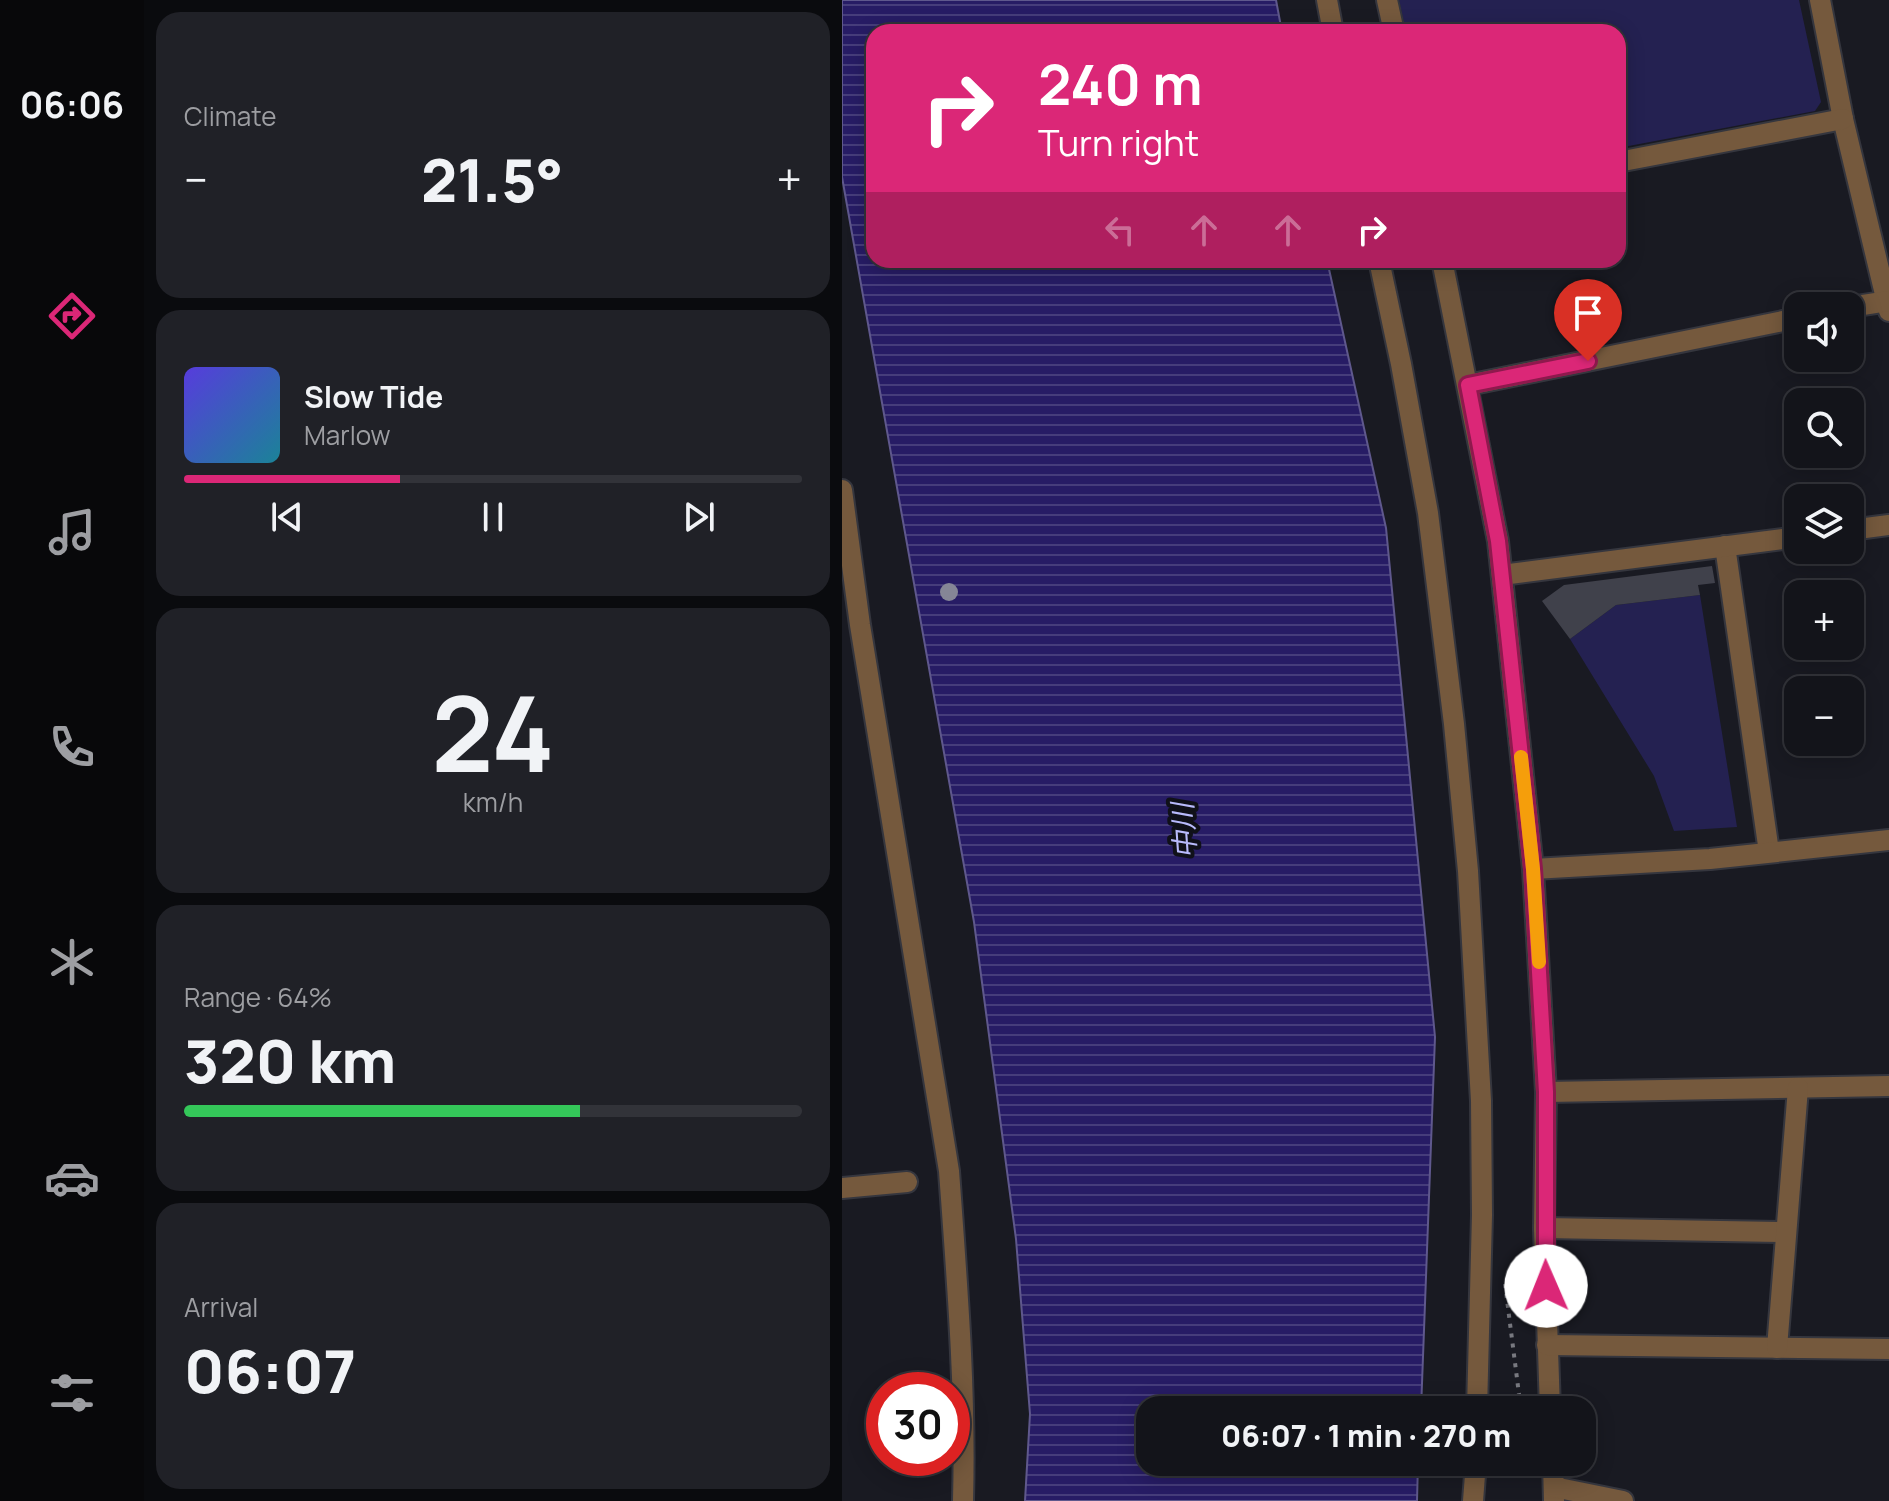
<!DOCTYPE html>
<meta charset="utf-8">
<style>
:root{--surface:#13141a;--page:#202127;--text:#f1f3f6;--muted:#9d9ea2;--line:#323339;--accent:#db2777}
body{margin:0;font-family:Manrope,"Noto Sans JP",sans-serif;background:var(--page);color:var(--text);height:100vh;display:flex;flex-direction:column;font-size:30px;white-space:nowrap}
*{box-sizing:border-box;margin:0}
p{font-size:26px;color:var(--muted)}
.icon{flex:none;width:44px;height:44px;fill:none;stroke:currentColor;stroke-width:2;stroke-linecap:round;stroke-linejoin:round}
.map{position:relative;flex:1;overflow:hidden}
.panel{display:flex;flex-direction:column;gap:12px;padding:12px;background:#0a0b0e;width:698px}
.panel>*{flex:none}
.top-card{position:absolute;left:24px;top:24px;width:760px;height:244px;border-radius:24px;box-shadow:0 4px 20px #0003,0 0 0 2px var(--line);background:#db2777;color:#fff;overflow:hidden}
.controls{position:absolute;left:942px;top:292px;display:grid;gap:16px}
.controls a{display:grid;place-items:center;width:80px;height:80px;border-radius:16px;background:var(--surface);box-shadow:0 4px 20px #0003,0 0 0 2px var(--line);font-size:40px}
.speed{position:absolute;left:24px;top:1372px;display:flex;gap:16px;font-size:40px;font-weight:700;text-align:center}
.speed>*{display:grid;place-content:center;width:104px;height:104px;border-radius:50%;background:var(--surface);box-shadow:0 4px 20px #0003,0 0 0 2px var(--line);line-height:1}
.speed .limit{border:12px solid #d22;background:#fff;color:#111}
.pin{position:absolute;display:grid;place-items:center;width:68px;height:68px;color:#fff;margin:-82px -34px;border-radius:50% 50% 50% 0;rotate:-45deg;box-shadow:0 0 8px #0007}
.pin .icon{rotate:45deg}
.me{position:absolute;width:88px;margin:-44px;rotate:359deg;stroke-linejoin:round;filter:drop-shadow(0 0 6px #0008)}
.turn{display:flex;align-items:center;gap:28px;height:168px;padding:0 40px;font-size:36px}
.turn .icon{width:104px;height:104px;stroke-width:2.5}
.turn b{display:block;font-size:56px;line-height:68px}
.lanes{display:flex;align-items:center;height:76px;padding:0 40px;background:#0003;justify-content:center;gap:40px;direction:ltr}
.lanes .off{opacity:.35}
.big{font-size:60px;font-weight:800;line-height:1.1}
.panel .card{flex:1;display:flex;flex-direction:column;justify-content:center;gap:12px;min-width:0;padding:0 28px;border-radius:24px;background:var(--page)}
.panel .dial{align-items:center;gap:0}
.dial b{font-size:104px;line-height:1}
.song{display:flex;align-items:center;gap:24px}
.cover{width:96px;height:96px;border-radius:12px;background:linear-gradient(135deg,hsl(250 70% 55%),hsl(190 70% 35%))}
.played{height:8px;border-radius:4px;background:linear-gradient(90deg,var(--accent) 35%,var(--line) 35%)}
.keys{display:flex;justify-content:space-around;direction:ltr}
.heat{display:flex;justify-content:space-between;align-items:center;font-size:44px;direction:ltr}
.charge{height:12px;border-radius:6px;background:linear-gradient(90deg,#34c759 64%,var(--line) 0)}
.trip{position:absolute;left:294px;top:1396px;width:460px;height:80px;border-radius:24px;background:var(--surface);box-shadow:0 4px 20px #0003,0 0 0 2px var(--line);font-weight:800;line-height:80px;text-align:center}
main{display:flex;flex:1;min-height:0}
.tabs{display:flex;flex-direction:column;width:144px;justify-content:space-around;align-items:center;background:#08080a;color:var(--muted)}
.tabs .icon{width:56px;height:56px}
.tabs .on{color:var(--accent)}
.tabs b{font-size:36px;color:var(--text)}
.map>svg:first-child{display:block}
.green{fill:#242151}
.water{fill:url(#water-rules);stroke:#5f588d;stroke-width:2}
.building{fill:#40414b}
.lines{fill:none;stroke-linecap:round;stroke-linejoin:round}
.minor-casing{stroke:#35363e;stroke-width:24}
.path{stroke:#787980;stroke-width:4;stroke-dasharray:4 6;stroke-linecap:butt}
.minor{stroke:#75593d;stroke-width:20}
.tree{fill:#858696}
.route-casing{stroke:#8e194d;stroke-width:20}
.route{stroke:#db2777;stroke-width:14}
.slow{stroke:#f59e0b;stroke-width:14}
.labels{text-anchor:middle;stroke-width:8;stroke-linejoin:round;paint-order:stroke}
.water-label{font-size:28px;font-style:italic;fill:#b9bbfc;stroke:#101119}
</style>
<main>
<nav class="tabs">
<b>06:06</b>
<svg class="icon on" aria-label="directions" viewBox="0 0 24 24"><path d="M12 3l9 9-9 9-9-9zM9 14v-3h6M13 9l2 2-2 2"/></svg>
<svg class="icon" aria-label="music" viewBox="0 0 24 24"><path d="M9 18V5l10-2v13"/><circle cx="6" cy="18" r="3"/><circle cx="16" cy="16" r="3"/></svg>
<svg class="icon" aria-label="phone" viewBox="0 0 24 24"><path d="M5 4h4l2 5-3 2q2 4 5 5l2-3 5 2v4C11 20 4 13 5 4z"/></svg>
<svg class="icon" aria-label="climate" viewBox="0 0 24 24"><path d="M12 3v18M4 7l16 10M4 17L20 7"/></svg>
<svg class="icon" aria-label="car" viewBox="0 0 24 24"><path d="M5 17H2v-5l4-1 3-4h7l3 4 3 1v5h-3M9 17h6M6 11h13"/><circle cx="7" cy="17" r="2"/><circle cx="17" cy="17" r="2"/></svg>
<svg class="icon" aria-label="filters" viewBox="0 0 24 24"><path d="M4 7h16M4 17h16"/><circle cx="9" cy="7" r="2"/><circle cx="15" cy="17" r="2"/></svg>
</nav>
<section class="panel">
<div class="card"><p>Climate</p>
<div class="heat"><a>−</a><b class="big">21.5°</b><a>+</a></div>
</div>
<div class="card">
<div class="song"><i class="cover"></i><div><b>Slow Tide</b><p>Marlow</p></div></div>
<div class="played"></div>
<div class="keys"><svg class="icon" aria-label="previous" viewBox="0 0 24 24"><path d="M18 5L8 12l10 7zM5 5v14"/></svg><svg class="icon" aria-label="pause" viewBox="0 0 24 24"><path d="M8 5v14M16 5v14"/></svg><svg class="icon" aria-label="next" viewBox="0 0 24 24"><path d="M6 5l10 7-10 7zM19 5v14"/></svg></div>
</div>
<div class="card dial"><b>24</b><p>km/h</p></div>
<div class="card"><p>Range · 64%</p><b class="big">320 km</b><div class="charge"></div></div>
<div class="card"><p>Arrival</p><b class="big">06:07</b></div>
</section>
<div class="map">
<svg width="1047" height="1501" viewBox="0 0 1047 1501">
<defs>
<pattern id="water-rules" width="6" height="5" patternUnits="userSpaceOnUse" patternTransform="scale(2)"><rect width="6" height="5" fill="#271c65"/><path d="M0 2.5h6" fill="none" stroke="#463d7b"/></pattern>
</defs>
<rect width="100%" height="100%" fill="#191a22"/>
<g class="green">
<path d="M557 0H957L979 102 973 111 776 148V32H564Z"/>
<path d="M858 595 895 827 832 831 812 776 728 639 774 605Z"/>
</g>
<path class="water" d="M0 0H434L440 32H32V260H485L544 528 593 1037 579 1410H308V1462H576L575 1501H183L188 1414 174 1239 132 922 0 177Z"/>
<path class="building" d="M870 566 873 583 856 585 858 595 774 605 728 639 700 601 722 585Z"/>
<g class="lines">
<g class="minor-casing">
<g id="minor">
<path d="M485 0 491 32"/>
<path d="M545 0 552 32"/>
<path d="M978 0 1001 119 1047 311"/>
<path d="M776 162 1001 119"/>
<path d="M537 260 559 364 586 513 612 724 626 871 639 1101 640 1215 635 1410"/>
<path d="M600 260 656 541 691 869 704 1092 702 1228 708 1410"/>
<path d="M1008 307 1047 301"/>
<path d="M626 385 956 318"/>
<path d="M0 490 18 625 107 1171C115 1281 124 1390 121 1501"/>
<path d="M1008 530 1047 525"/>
<path d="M883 546 927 852"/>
<path d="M660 575 956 537"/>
<path d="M691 869 868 859 1047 840"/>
<path d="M704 1092 1047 1086"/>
<path d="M0 1188 65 1182"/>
<path d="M702 1228 943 1232"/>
<path d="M705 1345 1047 1349"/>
<path d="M935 1348 956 1088"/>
<path d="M711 1462 712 1501"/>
<path d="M712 1487 781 1501"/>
<path d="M631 1501 634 1462"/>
</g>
</g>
<path class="path" d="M663 1284 679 1410"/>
<use href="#minor" class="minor"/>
</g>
<circle class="tree" cx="107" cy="592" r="9"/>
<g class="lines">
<g class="route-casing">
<path id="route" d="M704 1286V1092L691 869 656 541 626 385 746 361"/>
</g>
<use href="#route" class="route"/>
<path class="slow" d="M679 757 691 869 697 962"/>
</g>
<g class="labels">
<g class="water-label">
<text transform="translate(342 831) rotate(-94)" y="10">中川</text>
</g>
</g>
</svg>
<div class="controls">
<a><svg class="icon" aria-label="sound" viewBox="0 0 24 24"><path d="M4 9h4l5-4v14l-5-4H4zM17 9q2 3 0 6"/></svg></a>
<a><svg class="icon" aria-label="search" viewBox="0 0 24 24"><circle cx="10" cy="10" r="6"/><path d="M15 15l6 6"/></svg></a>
<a><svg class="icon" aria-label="layers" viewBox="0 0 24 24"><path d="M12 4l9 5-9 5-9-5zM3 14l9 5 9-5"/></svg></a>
<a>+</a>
<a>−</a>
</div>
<div class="speed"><div class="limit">30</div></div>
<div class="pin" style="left:746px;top:361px;background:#d93025"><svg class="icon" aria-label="arrive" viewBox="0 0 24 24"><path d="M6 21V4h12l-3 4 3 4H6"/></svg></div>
<svg class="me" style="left:704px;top:1286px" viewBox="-20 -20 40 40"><circle r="19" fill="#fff"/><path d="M0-13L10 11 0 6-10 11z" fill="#db2777"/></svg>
<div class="trip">06:07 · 1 min · 270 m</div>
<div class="top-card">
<div class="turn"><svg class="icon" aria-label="right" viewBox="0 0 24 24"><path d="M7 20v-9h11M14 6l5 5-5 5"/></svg><div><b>240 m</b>Turn right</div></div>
<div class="lanes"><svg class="icon off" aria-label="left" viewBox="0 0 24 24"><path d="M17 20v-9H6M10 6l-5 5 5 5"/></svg><svg class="icon off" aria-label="ahead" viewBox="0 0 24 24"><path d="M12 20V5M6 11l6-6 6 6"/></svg><svg class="icon off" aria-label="ahead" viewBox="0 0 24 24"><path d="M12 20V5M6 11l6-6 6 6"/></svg><svg class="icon" aria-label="right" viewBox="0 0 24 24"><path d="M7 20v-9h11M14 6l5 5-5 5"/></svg></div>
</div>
</div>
</main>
